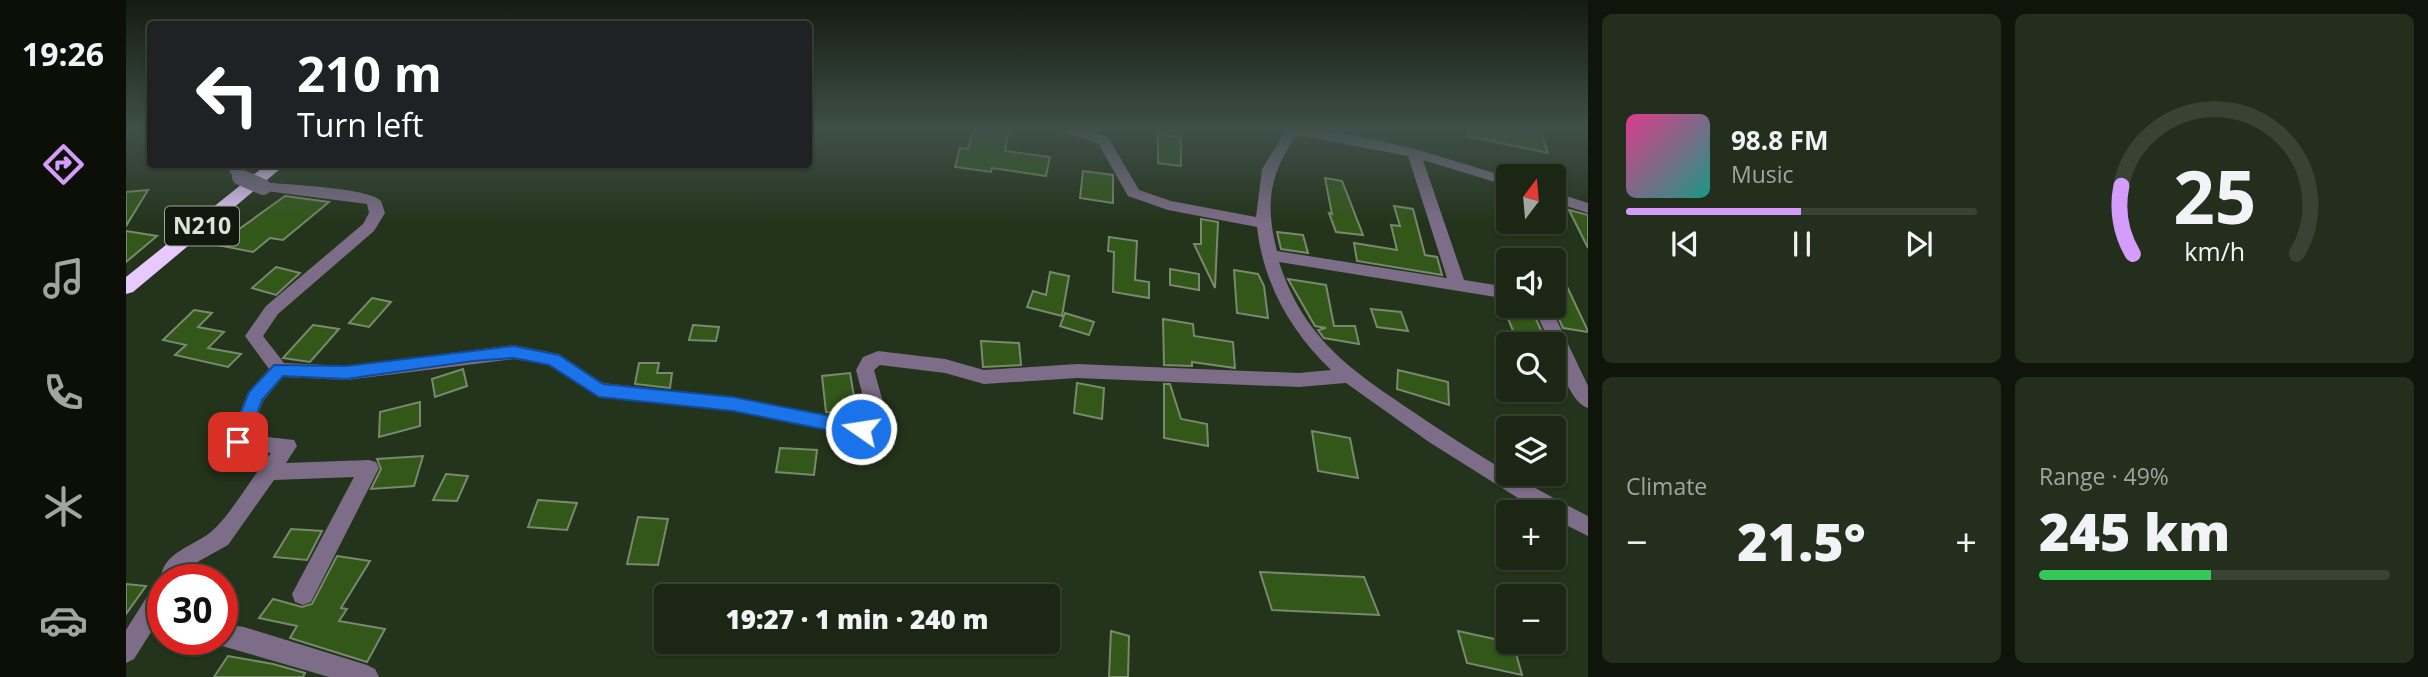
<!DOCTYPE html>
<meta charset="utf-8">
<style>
:root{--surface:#1b2614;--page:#242e1d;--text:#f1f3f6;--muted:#a0a5a0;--line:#394334;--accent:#d49cfb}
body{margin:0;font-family:"Open Sans",sans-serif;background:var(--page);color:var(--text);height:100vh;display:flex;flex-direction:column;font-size:26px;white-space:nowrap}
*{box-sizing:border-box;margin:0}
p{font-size:23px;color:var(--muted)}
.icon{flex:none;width:38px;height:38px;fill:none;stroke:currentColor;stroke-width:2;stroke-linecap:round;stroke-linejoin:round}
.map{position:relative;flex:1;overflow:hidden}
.details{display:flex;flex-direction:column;gap:14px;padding:14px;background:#0f150b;width:840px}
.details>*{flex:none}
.top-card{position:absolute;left:21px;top:21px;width:665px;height:147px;border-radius:7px;box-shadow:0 2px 5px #0004,0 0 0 2px var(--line);background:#202124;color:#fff;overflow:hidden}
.needle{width:46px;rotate:16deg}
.buttons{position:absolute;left:1370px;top:164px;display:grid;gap:14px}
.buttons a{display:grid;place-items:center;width:70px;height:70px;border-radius:7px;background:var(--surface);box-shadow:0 2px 5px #0004,0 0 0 2px var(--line);font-size:35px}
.speed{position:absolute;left:21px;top:564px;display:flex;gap:14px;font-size:35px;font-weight:700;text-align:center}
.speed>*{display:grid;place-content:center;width:91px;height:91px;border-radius:50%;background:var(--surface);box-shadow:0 2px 5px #0004,0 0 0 2px var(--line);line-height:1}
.speed .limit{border:10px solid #d22;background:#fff;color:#111}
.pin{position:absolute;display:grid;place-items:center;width:60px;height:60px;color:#fff;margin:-30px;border-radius:14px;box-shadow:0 4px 10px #0006}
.me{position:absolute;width:77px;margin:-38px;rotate:283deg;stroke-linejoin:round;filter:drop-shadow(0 0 5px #0008)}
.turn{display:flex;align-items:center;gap:24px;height:147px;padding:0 35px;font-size:32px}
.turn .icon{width:91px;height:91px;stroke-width:2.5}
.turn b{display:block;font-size:49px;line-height:60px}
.big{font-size:52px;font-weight:800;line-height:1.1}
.details .card{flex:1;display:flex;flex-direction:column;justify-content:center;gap:10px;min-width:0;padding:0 24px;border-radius:10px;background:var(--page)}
.details .dial{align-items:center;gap:0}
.dial svg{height:182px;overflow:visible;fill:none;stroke:var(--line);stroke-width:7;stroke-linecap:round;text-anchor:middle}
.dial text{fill:var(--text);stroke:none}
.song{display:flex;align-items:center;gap:21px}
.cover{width:84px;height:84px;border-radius:10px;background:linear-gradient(135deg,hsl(330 70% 55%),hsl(170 70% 35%))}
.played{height:7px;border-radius:4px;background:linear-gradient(90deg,var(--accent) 50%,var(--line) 50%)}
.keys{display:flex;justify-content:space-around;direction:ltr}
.heat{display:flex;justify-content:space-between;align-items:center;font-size:38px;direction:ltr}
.charge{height:10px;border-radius:5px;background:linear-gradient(90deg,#34c759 49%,var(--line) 0)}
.details .tiles{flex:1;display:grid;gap:14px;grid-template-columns:repeat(2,1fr)}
.trip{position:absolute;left:528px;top:584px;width:406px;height:70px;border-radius:7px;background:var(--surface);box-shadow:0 2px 5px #0004,0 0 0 2px var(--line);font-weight:800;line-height:70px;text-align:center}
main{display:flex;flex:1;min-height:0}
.tabs{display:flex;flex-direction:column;width:126px;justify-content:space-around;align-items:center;background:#0b0f08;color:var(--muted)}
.tabs .icon{width:49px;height:49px}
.tabs .active{color:var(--accent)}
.tabs b{font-size:32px;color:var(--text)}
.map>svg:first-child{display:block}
.building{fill:#335719;stroke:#78896e;stroke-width:2}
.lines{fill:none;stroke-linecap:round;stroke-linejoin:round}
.minor{fill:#7d6d88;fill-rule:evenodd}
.highway{fill:#e8c9ff;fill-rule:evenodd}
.minor-bridge{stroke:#7d6d88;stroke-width:16}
.route{fill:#1a73e8;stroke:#114b97;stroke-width:2}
.labels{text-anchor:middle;stroke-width:7;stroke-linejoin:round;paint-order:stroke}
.shield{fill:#12180e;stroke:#9ea799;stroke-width:2}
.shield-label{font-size:23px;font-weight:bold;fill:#dae4d5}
</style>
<main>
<nav class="tabs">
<b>19:26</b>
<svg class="icon active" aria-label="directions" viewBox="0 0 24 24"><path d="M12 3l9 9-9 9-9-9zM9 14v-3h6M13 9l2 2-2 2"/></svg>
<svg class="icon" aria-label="music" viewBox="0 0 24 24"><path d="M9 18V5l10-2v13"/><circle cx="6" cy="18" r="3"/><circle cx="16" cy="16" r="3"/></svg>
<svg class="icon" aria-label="phone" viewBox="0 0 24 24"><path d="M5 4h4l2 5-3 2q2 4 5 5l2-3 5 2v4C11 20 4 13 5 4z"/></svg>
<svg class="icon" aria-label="climate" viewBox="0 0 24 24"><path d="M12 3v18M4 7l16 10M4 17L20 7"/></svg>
<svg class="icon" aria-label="car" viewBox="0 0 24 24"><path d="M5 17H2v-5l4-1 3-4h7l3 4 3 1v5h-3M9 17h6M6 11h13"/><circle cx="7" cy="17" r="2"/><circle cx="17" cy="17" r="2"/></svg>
</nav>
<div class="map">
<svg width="1462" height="677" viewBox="0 0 1462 677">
<rect width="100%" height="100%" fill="#24331b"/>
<g class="building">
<path d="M848 129H883L879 151 924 157 920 176 866 168 865 172 829 167 834 148 842 149Z"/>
<path d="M1342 129H1414L1422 153 1341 136Z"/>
<path d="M1032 134 1055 137V166L1032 163Z"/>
<path d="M957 171 987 175V203L954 198Z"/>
<path d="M1199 178 1216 181 1237 235 1210 232 1203 213 1206 214Z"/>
<path d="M22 190 0 226V192Z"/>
<path d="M159 196 203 202 157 240 144 238 127 252 91 245Z"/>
<path d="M1268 206 1287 209 1299 255 1311 257 1316 275 1231 261 1228 243 1271 250 1265 225 1274 226Z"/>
<path d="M1443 210 1462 215V248Z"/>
<path d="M1075 219 1092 222 1089 288 1068 244H1075Z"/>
<path d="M0 231 31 236 0 262Z"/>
<path d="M1151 232 1177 235 1182 253 1155 249Z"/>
<path d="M983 237 1011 241 1009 280 1023 282V298L987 292 988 252 982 251Z"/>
<path d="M1428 259 1462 331V332L1437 328 1428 308Z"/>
<path d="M150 267 174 273 150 295 126 288Z"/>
<path d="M1044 269 1073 274V290L1044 285Z"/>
<path d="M1108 270 1132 274 1138 286 1142 318 1111 313Z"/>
<path d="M924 272 943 276 936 316 901 307 907 291 920 295Z"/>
<path d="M1162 279 1200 285 1208 326H1229L1233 344 1198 338 1192 330 1200 328 1189 326Z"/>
<path d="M246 298 265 302 243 327 223 323Z"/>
<path d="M1376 304 1405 309 1419 338 1388 333Z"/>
<path d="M1245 309 1275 312 1282 331 1251 327Z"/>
<path d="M68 310 86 313 72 327 98 332 82 348 115 354 102 367 49 355 60 345 37 340Z"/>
<path d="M939 313 968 322 963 335 934 326Z"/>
<path d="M1037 319 1067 324 1068 336 1107 342 1109 368 1066 362V366L1038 365Z"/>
<path d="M187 325 213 329 184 362 157 358Z"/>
<path d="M567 325 593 327 590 341 563 340Z"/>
<path d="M855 341 893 343 895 365 857 367Z"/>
<path d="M513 363H533L531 373H546L544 388 509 384Z"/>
<path d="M337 369 341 386 309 397 306 379Z"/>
<path d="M1272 370 1322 382 1323 405 1271 389Z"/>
<path d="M724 373 731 414 700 412 696 376Z"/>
<path d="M951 383 978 388 976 419 948 413Z"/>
<path d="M1038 384H1044L1055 419 1081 424 1082 446 1038 438Z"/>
<path d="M294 402V426L253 437 254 412Z"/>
<path d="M1186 431 1224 438 1232 478 1192 471Z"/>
<path d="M654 448 691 450 688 475 650 472Z"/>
<path d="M297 456 288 486 245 489 255 469 251 459Z"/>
<path d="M320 474 342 476 331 501 307 500Z"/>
<path d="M412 500 451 503 441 530 402 527Z"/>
<path d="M512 517 542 519 532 565 501 564Z"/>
<path d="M165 529 196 531 181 560 148 557Z"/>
<path d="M211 556 244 561 215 608 221 609 213 621 259 629 241 662 164 638 171 626 133 618 147 599 176 607 186 604Z"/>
<path d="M1134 572 1238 577 1253 615 1146 610Z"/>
<path d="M0 584 20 586 0 614Z"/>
<path d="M985 631 1003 636 1002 677H983Z"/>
<path d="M1332 631 1387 643 1396 675 1341 663Z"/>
<path d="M102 656 147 664 179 673 177 677H88Z"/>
</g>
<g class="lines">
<g class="minor">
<path d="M926 129H950L982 137 1013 190 1045 201 1130 217 1136 169 1161 129C1236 129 1311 156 1382 177V186L1297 160 1338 280 1382 287V299L1153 262C1162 290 1175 315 1194 337 1220 368 1255 390 1289 413 1346 452 1401 485 1462 516V536L1428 519V513H1416L1303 442 1220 383 1173 387 951 378 858 384 819 373 754 365 748 370 760 413 750 432 735 437 607 411 473 397 422 365 388 359 221 380 157 377 137 401 124 435 168 440 171 446 160 463 243 460 250 462 253 468 185 602 177 605 169 602 166 594 228 477 148 480 102 545 66 565 57 579H37V613L8 659 0 663V630L29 584 35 582C33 553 69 546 86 531 102 518 130 472 145 453L105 448 102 442 122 392 143 369 119 336 140 306 237 224 243 213 241 204 132 190 130 187 137 182C160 185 241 187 255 201L259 213 248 231 152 314 137 336 158 363 221 366 388 345 433 354 477 383 607 397 735 421 741 412 730 370 737 357 752 351 819 359 858 370 951 364 1173 373 1205 370C1164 331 1137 282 1131 227L1042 210 1002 196 972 143ZM1171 135 1282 156 1321 278 1151 251C1139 204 1143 174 1171 135Z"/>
<path d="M99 164H113L121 177 119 180H109Z"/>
<path d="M1428 192 1462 203V213L1428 202Z"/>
<path d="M1407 306H1424L1462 386V408C1445 403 1435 369 1428 353V345H1425Z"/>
<path d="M96 624 118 627 241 665 249 669 253 677H203L96 646 88 643 86 639H96Z"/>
</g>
<path class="highway" d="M141 164H160L7 292 0 294V277Z"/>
<path class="minor-bridge" d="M114 177 137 187"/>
</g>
<linearGradient id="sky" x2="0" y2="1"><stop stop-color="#141c0f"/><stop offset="0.58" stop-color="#3f504a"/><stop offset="1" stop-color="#3f504a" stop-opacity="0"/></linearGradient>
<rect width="1462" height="224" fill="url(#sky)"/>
<path class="route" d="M388 346 433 355 477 384 607 397 735 422 743 429 735 437 607 411 473 397 423 365 388 358 347 361 220 379 157 376 136 400 119 447H106L103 442 123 392 148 365 220 366Z"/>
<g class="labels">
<rect class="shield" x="39" y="206.5" width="74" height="39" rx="5"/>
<g class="shield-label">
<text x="76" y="234">N210</text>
</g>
</g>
</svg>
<div class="buttons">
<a><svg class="needle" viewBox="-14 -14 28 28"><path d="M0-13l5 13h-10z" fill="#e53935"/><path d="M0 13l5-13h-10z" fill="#a0a5a0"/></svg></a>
<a><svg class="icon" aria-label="sound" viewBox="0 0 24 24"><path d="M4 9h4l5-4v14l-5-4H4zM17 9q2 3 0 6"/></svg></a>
<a><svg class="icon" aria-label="search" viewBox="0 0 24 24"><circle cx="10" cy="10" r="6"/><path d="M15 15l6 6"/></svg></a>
<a><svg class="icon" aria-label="layers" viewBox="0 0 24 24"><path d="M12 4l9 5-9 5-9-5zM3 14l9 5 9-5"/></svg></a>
<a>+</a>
<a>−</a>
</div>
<div class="speed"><div class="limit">30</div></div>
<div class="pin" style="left:112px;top:442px;background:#d93025"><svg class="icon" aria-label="arrive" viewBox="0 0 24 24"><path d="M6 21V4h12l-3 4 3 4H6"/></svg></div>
<svg class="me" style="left:735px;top:429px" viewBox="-20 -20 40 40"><circle r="17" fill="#1a73e8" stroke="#fff" stroke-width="3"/><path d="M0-11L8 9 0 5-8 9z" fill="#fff"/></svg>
<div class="trip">19:27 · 1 min · 240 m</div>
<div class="top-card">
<div class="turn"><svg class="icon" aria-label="left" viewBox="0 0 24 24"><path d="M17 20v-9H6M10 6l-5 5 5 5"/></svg><div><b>210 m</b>Turn left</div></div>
</div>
</div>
<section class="details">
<div class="tiles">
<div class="card">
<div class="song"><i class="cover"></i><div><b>98.8 FM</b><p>Music</p></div></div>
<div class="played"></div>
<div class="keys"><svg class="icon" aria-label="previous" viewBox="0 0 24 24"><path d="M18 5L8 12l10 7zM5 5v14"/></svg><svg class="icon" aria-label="pause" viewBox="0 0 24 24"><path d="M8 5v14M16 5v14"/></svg><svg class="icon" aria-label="next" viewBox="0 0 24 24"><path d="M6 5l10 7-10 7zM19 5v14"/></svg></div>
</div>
<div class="card dial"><svg viewBox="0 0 100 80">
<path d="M14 69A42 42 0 1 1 86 69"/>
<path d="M14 69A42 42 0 0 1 9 39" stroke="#d49cfb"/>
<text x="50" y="56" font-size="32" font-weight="700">25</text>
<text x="50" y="72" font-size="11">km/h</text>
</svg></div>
<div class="card"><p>Climate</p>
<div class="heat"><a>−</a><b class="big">21.5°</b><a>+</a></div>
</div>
<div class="card"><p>Range · 49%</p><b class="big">245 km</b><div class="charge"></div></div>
</div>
</section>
</main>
